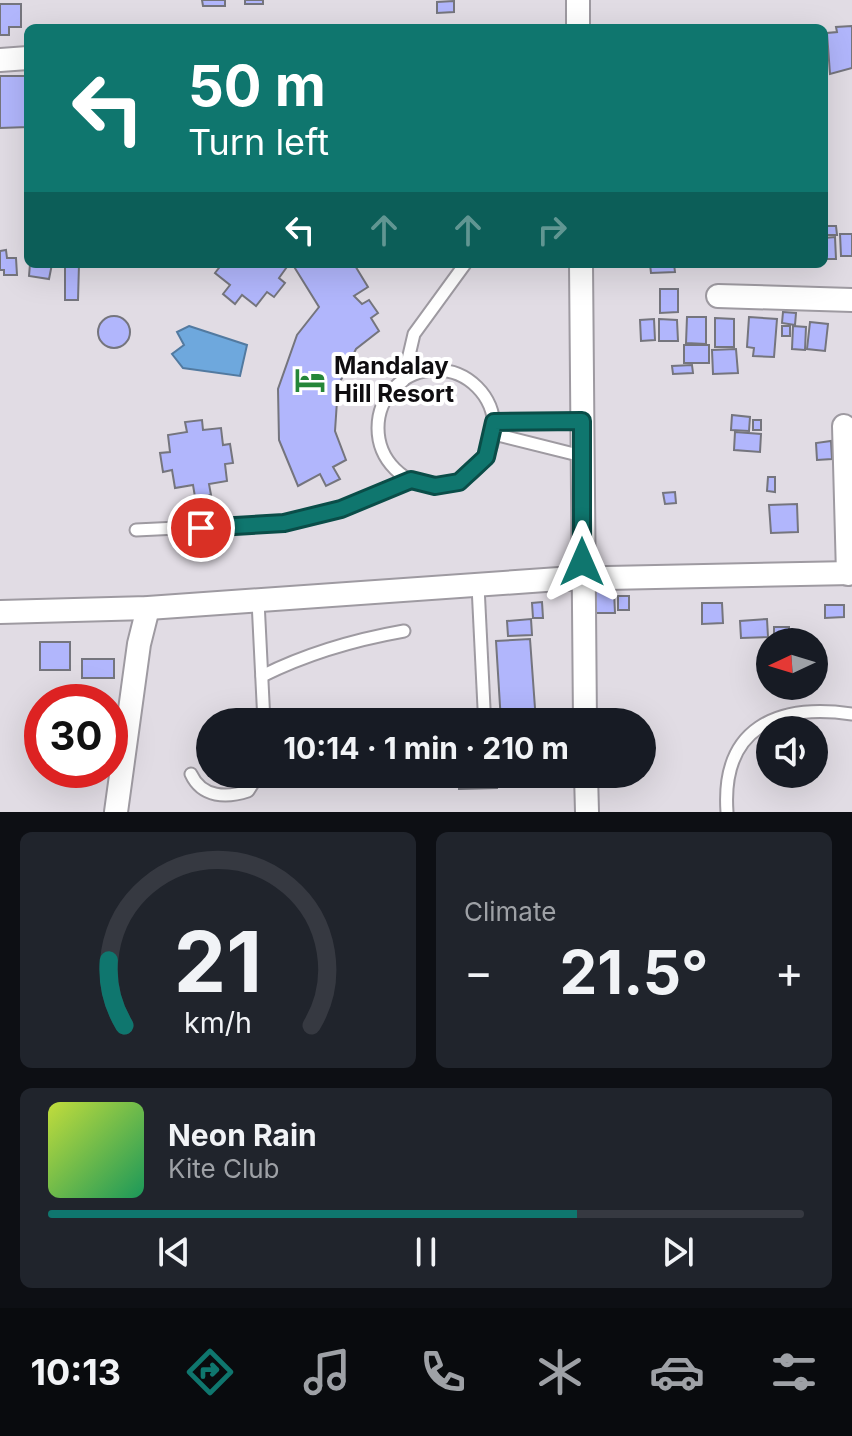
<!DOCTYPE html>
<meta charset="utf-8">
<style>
:root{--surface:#171b24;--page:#20242c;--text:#f1f3f6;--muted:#9ea1a6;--line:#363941;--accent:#0f766e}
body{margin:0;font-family:Inter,sans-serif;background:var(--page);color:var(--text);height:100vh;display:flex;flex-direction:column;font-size:30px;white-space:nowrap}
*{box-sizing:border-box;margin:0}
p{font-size:26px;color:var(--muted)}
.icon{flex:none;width:44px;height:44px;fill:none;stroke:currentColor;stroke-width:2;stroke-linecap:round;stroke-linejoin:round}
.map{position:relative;height:812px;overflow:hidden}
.side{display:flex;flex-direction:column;gap:20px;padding:20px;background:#0d0f14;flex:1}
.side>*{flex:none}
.hud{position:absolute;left:24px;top:24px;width:804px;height:244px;border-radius:12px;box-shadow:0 8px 32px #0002;background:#0f766e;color:#fff;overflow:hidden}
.needle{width:52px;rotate:266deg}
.buttons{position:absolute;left:756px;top:628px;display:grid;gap:16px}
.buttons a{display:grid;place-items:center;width:72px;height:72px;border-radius:50%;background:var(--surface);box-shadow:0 8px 32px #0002;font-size:40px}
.speed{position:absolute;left:24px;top:684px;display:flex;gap:16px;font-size:40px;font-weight:700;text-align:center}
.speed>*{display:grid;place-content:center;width:104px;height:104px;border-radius:50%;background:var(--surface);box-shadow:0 8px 32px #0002;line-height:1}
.speed .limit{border:12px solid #d22;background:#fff;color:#111}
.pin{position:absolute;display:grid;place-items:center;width:68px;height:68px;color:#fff;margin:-34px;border:4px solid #fff;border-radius:50%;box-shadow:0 2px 8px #0007}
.me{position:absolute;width:88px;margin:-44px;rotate:0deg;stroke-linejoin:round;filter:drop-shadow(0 0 6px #0008)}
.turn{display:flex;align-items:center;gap:28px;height:168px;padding:0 32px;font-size:36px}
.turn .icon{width:104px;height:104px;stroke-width:2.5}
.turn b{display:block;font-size:56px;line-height:68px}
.lanes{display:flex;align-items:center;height:76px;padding:0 32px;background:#0003;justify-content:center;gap:40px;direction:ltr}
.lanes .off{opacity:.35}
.big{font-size:60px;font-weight:700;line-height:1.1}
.side .widget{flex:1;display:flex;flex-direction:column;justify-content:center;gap:12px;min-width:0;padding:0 28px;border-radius:12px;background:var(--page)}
.side .dial{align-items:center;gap:0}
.dial svg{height:208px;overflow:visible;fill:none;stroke:var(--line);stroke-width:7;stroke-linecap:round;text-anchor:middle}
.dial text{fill:var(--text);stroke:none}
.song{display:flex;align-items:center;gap:24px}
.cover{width:96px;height:96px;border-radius:12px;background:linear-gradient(135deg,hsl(70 70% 55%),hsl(150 70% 35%))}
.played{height:8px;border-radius:4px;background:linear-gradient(90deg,var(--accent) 70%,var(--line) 70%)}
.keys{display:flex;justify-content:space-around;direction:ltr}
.heat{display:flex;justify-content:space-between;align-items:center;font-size:44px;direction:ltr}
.side .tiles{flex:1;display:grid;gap:20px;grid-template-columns:1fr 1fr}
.widget:last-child{grid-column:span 2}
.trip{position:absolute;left:196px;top:708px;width:460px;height:80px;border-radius:40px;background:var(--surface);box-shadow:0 8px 32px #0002;font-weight:700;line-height:80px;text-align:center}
.menu{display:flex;height:128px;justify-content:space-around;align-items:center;background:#090b0e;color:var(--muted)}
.menu .icon{width:56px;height:56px}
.menu .selected{color:var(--accent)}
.menu b{font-size:36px;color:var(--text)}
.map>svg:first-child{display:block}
.water{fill:#6ea8dd;stroke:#527aa0;stroke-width:2}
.building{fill:#b1b6fc;stroke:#75757d;stroke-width:2}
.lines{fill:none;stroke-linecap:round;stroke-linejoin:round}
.lane-casing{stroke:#9e9aa1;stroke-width:15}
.street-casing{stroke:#9e9aa1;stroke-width:26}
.lane{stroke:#fff;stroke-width:11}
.street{stroke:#fff;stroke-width:22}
.route-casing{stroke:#0a4d48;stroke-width:20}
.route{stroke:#0f766e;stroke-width:14}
.labels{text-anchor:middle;stroke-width:8;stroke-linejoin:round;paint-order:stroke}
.poi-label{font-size:24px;font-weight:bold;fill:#0f0d10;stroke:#fff;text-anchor:start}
</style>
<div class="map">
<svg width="852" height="812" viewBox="0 0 852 812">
<rect width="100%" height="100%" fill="#e1dce4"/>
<path class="water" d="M189 326 247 345 240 376 183 368 172 354 184 345 177 332Z"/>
<g class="building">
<path d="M202 0H225V6H203Z"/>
<rect x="245" y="0" width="18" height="4"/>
<path d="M454 1V12L437 13V2Z"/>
<path d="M0 4H21V27H9V35H0Z"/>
<path d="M852 26V68L830 74 827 33 837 32 836 27Z"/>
<path d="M0 76H28V127L0 128Z"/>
<path d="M824 226H836L837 235H824Z"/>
<path d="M840 234H852V256H841Z"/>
<path d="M835 237 836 259H824V238Z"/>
<path d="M6 250 7 258H16L17 275H4V270H0V251Z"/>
<path d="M30 264H52L49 279 29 276Z"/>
<path d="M65 264H79L78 300H65Z"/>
<path d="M222 264H289L279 278 285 283 274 297 267 292 256 306 242 295 235 304 223 294 230 285 215 273Z"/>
<path d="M354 264 368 287 354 296 362 304 369 300 378 313 371 318 379 331 356 349 338 386 335 431 346 460 333 467 340 479 326 486 320 474 298 486 279 440 278 389 297 335 319 307 293 265Z"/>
<path d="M650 264H674L675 272 651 273Z"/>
<path d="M660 289H678V312L660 313Z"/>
<path d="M783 312 796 313 795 325 782 323Z"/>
<circle cx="114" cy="332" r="16"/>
<path d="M687 317H706V344L686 343Z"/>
<path d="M749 317 777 319 774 357 753 356 754 348 747 347Z"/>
<path d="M715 318 734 319V347H715Z"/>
<path d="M654 319 655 340 641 341 640 320Z"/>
<path d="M659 319 677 320 678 341H659Z"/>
<path d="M810 322 828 324 825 351 807 349Z"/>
<rect x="782" y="326" width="8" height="10"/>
<path d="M793 326 806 327 805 350 792 349Z"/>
<rect x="684" y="345" width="25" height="18"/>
<path d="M736 349 738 373 713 374 712 350Z"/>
<path d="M692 365 693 373 673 374 672 366Z"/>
<path d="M732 415 750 417 749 431 731 430Z"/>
<path d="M202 420 203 430 221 428 223 445 230 444 233 463 225 464 227 481 209 484 211 495 195 497 193 485 175 488 172 470 163 472 160 453 170 452 168 435 187 432 185 422Z"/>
<rect x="753" y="420" width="8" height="10"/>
<path d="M735 432 761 434 760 452 734 450Z"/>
<path d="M831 441 832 459 817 460 816 443Z"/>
<path d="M768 477H775V492L767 491Z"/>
<path d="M675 492 676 503 665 504 663 493Z"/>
<path d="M797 504 798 532 771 533 769 505Z"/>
<path d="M594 591H614L615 613H595Z"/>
<rect x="618" y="596" width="11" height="14"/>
<path d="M542 602 543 618H533L532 603Z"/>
<path d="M702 603H722L723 623 702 624Z"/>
<path d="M825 605H844V617L825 618Z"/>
<path d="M531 619 532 635 508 636 507 621Z"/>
<path d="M767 619 768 637 741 638 740 621Z"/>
<rect x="774" y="627" width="15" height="15"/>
<path d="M530 639 536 722H501L496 641Z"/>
<rect x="40" y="642" width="30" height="28"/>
<rect x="82" y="659" width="32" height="19"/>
<path d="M459 774H497V788L459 789Z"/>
</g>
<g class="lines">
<g class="lane-casing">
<g id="lane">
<circle cx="436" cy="428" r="58"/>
<path d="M403 381 414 334 465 264"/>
<path d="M494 422 582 421"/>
<path d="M494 434 582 456"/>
<path d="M136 530 284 523 341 509 411 480"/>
<path d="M478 586 484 708"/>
<path d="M258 601 264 722"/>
<path d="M262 676C308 653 353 640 404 631"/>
<path d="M191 774C202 798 227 798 248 791L259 774"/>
<path d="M727 812C721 728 777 703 852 714"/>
</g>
</g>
<g class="street-casing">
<g id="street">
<path d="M578 0V28"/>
<path d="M0 60 28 58"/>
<path d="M581 264 585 722"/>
<path d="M718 296 852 300"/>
<path d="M844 426 848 574"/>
<path d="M0 612 148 608 559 579 852 573"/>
<path d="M586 774 587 812"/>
<path d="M116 812 139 644 148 608"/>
</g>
</g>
<use href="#lane" class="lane"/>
<use href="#street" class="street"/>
</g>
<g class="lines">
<g class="route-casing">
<path id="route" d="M201 528 284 523 341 509 411 480 435 486 459 482 486 457 494 422 582 421V562"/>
</g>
<use href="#route" class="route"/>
</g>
<defs>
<g id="hotel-bare" transform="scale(2.4)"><path d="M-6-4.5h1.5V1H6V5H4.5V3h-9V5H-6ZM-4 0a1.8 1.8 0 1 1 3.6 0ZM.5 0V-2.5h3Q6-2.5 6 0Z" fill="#258639" stroke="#fff" stroke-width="2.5" paint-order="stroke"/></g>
</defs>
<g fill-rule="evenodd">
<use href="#hotel-bare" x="310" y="380"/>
</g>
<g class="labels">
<g class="poi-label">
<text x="334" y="374">Mandalay<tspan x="334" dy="28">Hill Resort</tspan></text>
</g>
</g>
</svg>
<div class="buttons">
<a><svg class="needle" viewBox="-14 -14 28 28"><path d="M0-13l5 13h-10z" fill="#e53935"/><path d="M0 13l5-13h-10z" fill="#9ea1a6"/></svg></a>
<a><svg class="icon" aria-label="sound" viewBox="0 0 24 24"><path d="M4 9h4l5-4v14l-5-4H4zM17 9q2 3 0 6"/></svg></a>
</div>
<div class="speed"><div class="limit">30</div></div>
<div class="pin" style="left:201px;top:528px;background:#d93025"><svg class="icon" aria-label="arrive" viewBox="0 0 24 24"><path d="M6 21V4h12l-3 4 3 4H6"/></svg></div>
<svg class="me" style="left:582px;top:562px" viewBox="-20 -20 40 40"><path d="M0-17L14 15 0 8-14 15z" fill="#0f766e" stroke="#fff" stroke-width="4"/></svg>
<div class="trip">10:14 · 1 min · 210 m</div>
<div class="hud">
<div class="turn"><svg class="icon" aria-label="left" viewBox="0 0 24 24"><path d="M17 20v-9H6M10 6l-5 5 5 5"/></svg><div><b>50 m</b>Turn left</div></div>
<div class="lanes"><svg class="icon" aria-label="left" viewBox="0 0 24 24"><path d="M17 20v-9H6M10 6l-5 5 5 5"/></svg><svg class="icon off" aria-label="ahead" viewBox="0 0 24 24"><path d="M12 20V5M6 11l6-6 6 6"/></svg><svg class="icon off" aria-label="ahead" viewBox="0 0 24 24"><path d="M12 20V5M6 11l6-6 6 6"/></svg><svg class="icon off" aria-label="right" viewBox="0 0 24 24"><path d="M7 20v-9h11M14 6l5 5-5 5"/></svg></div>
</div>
</div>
<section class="side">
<div class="tiles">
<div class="widget dial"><svg viewBox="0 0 100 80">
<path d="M14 69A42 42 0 1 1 86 69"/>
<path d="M14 69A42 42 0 0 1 8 44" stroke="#0f766e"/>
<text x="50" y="56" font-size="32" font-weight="700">21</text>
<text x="50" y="72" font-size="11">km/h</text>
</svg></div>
<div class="widget"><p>Climate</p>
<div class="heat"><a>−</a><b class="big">21.5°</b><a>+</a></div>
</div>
<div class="widget">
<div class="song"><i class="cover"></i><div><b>Neon Rain</b><p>Kite Club</p></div></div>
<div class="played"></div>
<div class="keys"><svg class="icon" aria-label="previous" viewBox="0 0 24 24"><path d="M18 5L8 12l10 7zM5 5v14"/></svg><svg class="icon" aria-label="pause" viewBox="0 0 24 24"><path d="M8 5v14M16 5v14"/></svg><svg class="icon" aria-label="next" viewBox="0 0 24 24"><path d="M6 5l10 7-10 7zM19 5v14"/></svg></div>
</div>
</div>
</section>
<nav class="menu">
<b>10:13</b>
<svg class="icon selected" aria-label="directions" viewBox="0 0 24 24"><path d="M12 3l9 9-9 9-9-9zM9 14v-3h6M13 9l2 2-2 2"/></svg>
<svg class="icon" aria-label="music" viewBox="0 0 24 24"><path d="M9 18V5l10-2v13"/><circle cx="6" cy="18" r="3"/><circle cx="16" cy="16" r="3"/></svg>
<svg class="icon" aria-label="phone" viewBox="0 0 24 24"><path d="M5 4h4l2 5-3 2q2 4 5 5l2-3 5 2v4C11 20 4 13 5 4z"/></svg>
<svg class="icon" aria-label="climate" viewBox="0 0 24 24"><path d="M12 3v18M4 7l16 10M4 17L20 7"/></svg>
<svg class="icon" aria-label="car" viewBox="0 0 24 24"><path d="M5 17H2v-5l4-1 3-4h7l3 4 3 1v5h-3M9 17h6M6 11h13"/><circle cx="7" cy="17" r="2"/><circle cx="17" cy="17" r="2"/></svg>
<svg class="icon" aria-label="filters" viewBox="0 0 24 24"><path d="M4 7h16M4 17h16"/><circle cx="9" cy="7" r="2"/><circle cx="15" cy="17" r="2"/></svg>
</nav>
